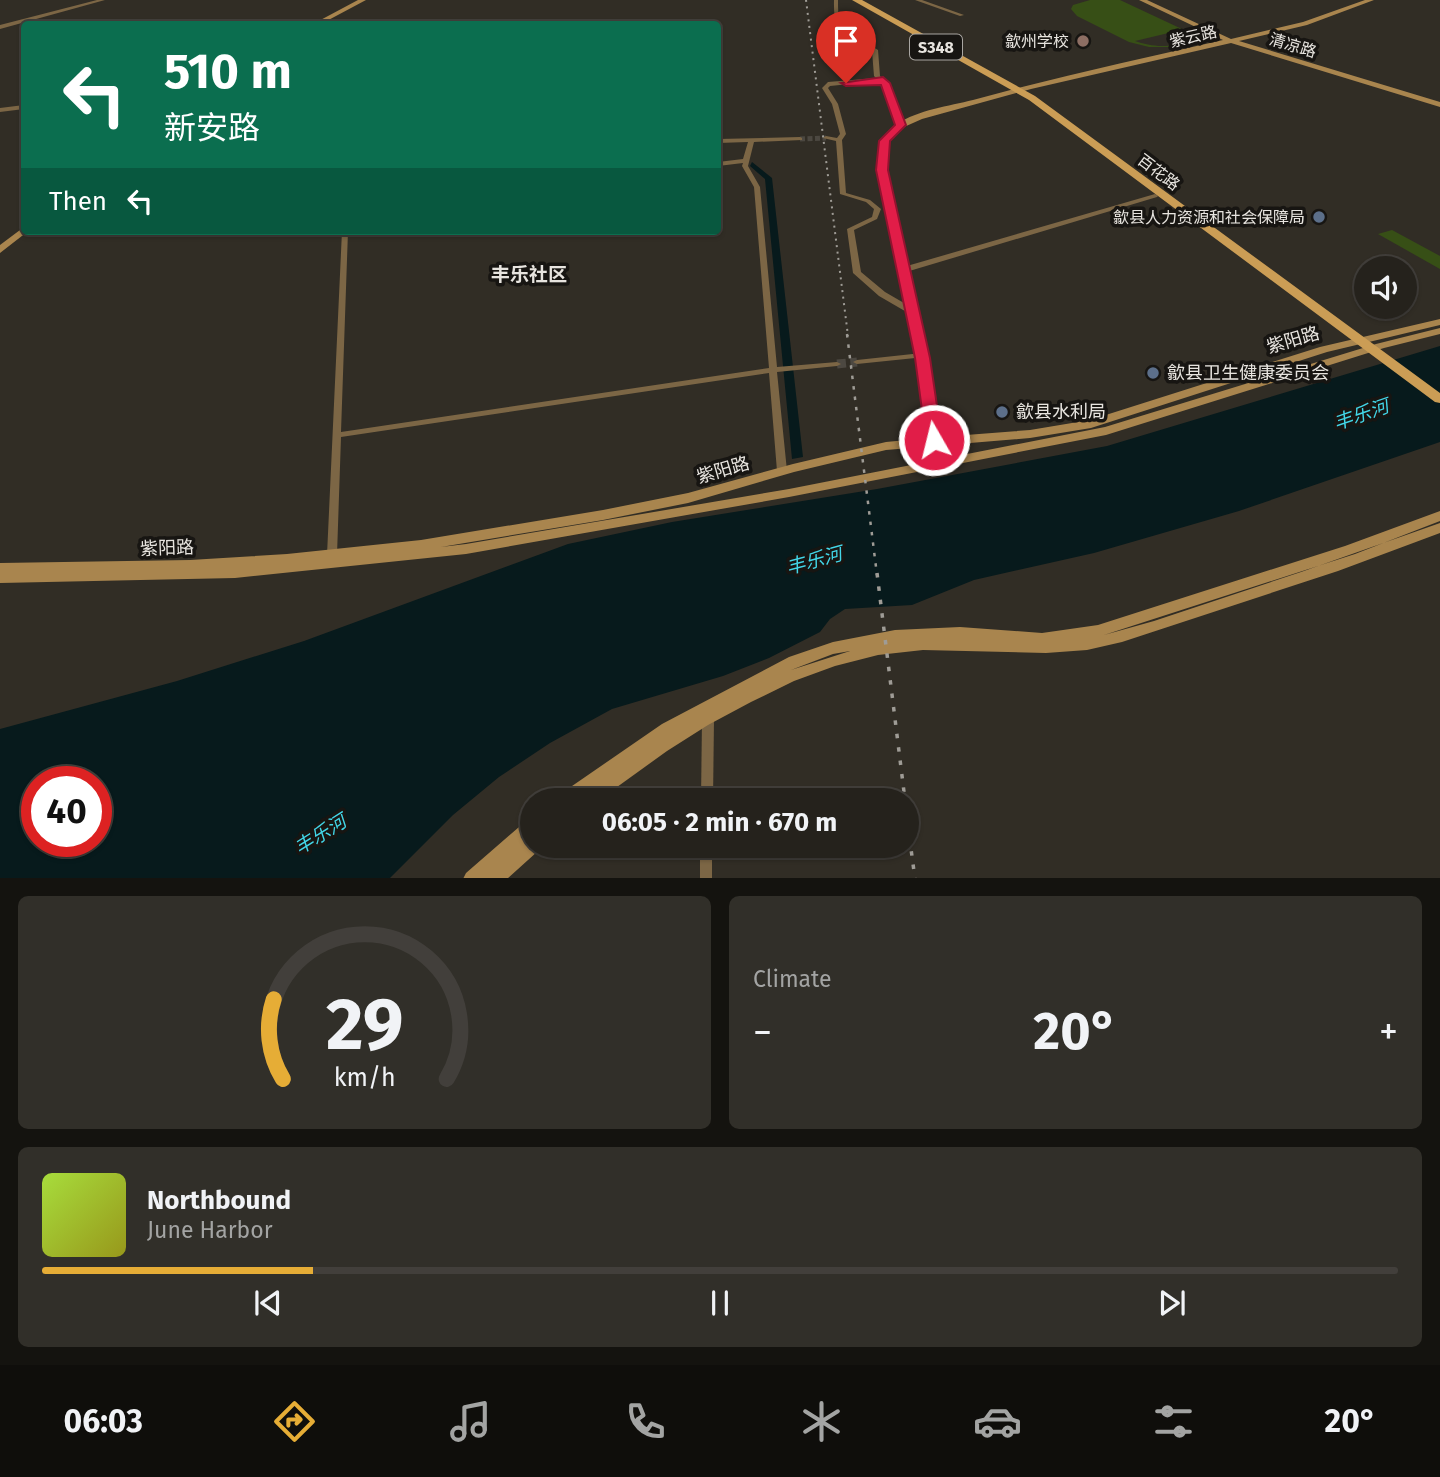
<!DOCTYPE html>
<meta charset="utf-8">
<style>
:root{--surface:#25221c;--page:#312f29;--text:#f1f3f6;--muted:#a3a4a3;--line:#423f3b;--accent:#e6ad36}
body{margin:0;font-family:"Fira Sans","Noto Sans SC",sans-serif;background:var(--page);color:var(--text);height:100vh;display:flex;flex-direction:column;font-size:26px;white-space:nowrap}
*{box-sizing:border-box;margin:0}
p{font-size:23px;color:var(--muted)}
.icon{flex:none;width:38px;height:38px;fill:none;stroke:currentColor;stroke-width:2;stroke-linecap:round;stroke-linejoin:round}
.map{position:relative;height:878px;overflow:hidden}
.sheet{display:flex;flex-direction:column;gap:18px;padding:18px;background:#14130f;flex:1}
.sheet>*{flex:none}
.guide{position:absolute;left:21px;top:21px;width:700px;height:214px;border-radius:7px;box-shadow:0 2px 5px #0004,0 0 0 2px var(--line);background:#0b6e4f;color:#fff;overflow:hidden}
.buttons{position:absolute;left:1354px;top:256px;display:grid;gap:14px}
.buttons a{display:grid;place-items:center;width:63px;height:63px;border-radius:50%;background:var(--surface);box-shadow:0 2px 5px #0004,0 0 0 2px var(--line);font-size:35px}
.speed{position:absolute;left:21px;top:766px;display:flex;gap:14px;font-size:35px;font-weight:700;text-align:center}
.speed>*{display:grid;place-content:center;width:91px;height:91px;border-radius:50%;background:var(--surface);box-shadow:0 2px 5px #0004,0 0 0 2px var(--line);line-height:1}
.speed .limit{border:10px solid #d22;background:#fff;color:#111}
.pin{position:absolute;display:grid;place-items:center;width:60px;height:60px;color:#fff;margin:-72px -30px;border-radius:50% 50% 50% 0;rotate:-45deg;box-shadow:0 0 7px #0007}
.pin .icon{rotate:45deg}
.me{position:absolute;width:77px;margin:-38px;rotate:352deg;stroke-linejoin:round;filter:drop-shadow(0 0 5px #0008)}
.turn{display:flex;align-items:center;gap:24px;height:147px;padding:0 28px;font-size:32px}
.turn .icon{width:91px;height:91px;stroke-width:2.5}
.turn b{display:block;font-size:49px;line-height:60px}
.then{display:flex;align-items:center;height:66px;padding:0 28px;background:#0003;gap:14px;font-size:26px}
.big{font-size:52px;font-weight:700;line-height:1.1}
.sheet .card{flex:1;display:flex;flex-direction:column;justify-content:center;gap:10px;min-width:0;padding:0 24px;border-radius:10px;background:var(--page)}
.sheet .dial{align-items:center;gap:0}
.dial svg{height:182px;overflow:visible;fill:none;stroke:var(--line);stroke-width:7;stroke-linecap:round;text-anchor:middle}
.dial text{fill:var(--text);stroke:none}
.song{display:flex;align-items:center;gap:21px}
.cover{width:84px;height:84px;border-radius:10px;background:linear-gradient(135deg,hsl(80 70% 55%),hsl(60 70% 35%))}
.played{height:7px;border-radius:4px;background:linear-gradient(90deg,var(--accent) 20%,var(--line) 20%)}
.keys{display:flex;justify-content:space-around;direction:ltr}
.heat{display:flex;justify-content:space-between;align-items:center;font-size:38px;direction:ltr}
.sheet .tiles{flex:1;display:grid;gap:18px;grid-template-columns:1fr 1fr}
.card:last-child{grid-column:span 2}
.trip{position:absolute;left:520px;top:788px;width:399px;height:70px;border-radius:35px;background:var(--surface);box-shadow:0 2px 5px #0004,0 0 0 2px var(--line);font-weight:700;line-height:70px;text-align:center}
.dock{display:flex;height:112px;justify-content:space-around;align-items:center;background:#0f0e0b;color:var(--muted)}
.dock .icon{width:49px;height:49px}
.dock .selected{color:var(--accent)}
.dock b{font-size:32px;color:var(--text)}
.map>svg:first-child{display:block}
.green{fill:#374f16;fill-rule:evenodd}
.water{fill:#071a1c;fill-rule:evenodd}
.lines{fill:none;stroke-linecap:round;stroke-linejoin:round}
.street-tunnel-far1{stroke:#4c4841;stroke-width:5;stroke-dasharray:5 2.5;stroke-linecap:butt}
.street-tunnel{stroke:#4c4841;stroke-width:9;stroke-dasharray:9 4.5;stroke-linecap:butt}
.street{fill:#7c6645;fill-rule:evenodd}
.secondary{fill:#a9854e;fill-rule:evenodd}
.primary{fill:#cb9d55;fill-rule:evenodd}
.rail-far2{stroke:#9f9c96;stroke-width:2;stroke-dasharray:2 4.5;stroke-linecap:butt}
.rail-far1{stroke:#9f9c96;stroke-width:2.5;stroke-dasharray:3.5 7;stroke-linecap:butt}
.rail{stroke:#9f9c96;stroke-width:3.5;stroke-dasharray:4.5 9;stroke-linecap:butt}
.route{fill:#e11d48;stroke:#92132f;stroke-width:2}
.education-dot{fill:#8d6e63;stroke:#171512;stroke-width:2.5}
.service-dot{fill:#5c6f8a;stroke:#171512;stroke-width:2.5}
.labels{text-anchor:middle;stroke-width:7;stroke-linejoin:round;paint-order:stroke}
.far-street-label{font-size:16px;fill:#e7e4df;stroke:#171512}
.far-poi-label{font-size:16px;fill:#e7e4df;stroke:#171512;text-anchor:end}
.shield{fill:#171512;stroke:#a9a6a2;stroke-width:2}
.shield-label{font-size:16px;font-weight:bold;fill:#e7e4df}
.street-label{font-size:18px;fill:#e7e4df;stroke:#171512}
.poi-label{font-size:18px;fill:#e7e4df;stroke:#171512;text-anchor:start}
.neighbourhood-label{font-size:19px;font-weight:bold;fill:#e7e4df;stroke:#171512}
.water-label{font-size:19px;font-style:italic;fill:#42d6e8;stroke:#171512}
</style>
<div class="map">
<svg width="1440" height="879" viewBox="0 0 1440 879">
<rect width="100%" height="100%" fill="#312d25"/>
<g class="green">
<path d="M1120 0 1199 37 1178 47H1149L1129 42 1077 16 1071 9 1073 5 1090 0ZM1177 31 1184 39C1172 50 1150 46 1135 41Z"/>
<path d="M1392 230 1440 256V269L1378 234Z"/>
</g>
<g class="water">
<path d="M752 162 772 178 803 457 792 459 765 179 750 166Z"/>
<path d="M1440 346V442L1239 511 1094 553 974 580 912 605 845 609 830 619 820 632 769 658 723 676 612 709 550 743 499 777 453 815 390 878 0 879V729L177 681 304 641 568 544 672 522 877 489 1107 446ZM37 782H96V842H37Z"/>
</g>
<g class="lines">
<path class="street-tunnel-far1" d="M800 139 826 138"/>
<path class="street-tunnel" d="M837 364 857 362"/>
<g class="street">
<path d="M97 0H105L0 29V25Z"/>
<path d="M834 0H838C838 10 838 19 843 28L878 50 880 76 892 88 904 125 901 127 898 125 886 89 879 81 830 86 828 88 838 104 846 134 842 140 846 193 870 200 881 209 877 219 854 230 861 272 885 292 916 310 917 312 916 314H910L879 296 853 273 847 229 872 217 874 209 866 202 840 194 836 141 823 138 826 136 837 138 840 134 832 104 822 88 828 82 876 78 874 76 872 51C846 32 833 39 834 0Z"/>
<path d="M915 0H922L964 15 960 16Z"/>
<path d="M24 105V109L0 112V108Z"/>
<path d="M800 137 802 138V140L754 142 748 166 760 187 777 367 837 362 841 364 837 366 777 372 787 471 785 473H779L777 471 769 373 341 437 337 555 335 558H329L327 555 342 231H348L341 432 769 368 754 187 742 166 743 163 718 166V162L743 159 748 142 718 143V139Z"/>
<path d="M1155 194 1158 196 1157 197 906 272H903L899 270 900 268Z"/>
<path d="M922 353 926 355 925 357 857 364 853 362 857 360Z"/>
<path d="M708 714 712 716 714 719 713 800H701L702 719 704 716Z"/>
<rect x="700" y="845" width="12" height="34"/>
</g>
<g class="secondary">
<path d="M358 0H366L321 24H313Z"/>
<path d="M1139 0H1147L1231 39 1303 22 1365 0H1374L1307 25 1239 41 1440 102V107L1231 43 1031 89 922 119 904 127 891 138 886 148V170L929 358 940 437 1030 430 1090 420 1320 347 1440 319V325L1327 352 1091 428 1030 438 886 450 794 472 688 503 603 520 441 547 466 544 789 489 1105 427 1376 344 1440 328V334L1384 348 1106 435 789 497 466 554 235 578 0 583V563L190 560 287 554 421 540 603 510 688 493 793 464 886 442 928 438 917 358 878 170C878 148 878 137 897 124 918 110 949 106 973 100 1056 77 1140 59 1223 40Z"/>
<path d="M24 227V231L27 232 0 253V245Z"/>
<path d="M1440 511V521L1355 554 1104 635 1154 621 1301 572 1440 523V533L1338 571 1122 642 1087 650 1046 653 923 650 878 655 835 666 794 681 751 702 708 725 667 751 599 800H557L559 795 662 724 789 657 833 642 895 630 960 627 1042 633 1098 625 1345 546ZM850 651 791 670 833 654Z"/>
<path d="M532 819V845H541L538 851 507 879H463L466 873 526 821Z"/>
</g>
<path class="primary" d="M852 0H862L1035 96 1440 393V403L1435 402 1029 100Z"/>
<path class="rail-far2" d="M806 0 848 336"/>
<path class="rail-far1" d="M847 334 877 575"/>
<g class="rail">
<path d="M877 573 905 800"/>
<path d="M906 811 915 879"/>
</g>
</g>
<path class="route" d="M883 77 890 83 906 125 890 141 888 170 930 358 942 440 934 446 926 440 915 358 876 170 879 141 895 125 881 85 846 86 841 83Z"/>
<circle class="education-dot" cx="1083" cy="41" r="7"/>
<g class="service-dot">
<circle cx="1319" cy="217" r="7"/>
<circle cx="1153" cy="373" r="7"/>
<circle cx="1002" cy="412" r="7"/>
</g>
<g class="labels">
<g class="far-street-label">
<text transform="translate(1193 36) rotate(-13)" y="6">紫云路</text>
<text transform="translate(1293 45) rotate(17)" y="6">清凉路</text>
<text transform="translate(1159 172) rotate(37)" y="6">百花路</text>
</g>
<g class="far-poi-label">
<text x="1069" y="47">歙州学校</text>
<text x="1305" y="223">歙县人力资源和社会保障局</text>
</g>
<rect class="shield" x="910" y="34.5" width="52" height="25" rx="5"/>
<g class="shield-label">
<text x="936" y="53">S348</text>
</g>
<g class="street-label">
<text transform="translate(1293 340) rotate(-16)" y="6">紫阳路</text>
<text transform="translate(723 470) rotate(-16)" y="6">紫阳路</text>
<text transform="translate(167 548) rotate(-2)" y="6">紫阳路</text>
</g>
<g class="poi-label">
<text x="1167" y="379">歙县卫生健康委员会</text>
<text x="1016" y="418">歙县水利局</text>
</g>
<g class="neighbourhood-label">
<text x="529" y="281">丰乐社区</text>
</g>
<g class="water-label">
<text transform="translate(1361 414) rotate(-19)" y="7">丰乐河</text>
<text transform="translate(814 560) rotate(-15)" y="7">丰乐河</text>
<text transform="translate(320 834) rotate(-32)" y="7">丰乐河</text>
</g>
</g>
</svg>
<div class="buttons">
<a><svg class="icon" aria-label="sound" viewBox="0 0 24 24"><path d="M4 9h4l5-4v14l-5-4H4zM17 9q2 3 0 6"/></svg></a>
</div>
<div class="speed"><div class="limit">40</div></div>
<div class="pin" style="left:846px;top:83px;background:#d93025"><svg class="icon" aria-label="arrive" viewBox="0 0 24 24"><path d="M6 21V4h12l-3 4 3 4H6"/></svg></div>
<svg class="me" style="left:934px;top:440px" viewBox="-20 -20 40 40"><circle r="17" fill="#e11d48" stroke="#fff" stroke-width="3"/><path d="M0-11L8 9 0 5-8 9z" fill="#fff"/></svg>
<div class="trip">06:05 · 2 min · 670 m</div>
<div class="guide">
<div class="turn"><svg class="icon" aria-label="left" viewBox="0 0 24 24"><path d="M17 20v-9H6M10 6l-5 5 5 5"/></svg><div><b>510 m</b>新安路</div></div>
<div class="then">Then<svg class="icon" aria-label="left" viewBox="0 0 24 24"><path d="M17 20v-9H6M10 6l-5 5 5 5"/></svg></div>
</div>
</div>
<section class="sheet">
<div class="tiles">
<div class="card dial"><svg viewBox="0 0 100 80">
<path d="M14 69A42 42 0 1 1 86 69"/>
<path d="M14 69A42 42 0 0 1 10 34" stroke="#e6ad36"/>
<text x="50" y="56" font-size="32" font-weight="700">29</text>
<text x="50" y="72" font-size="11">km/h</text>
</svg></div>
<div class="card"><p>Climate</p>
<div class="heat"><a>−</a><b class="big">20°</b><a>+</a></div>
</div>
<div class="card">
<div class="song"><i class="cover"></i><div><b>Northbound</b><p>June Harbor</p></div></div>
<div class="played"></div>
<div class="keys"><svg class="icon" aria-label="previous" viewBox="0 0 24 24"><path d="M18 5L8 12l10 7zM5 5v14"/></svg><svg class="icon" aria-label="pause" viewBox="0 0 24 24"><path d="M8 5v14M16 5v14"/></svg><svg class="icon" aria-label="next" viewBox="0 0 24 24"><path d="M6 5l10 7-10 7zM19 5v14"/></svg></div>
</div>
</div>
</section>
<nav class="dock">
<b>06:03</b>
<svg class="icon selected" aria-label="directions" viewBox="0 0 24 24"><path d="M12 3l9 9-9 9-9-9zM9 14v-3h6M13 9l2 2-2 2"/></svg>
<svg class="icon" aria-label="music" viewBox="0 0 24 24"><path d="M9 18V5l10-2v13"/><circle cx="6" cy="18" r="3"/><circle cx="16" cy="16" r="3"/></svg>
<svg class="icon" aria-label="phone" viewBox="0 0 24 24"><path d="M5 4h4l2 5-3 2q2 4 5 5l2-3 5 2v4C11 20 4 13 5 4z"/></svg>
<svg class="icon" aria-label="climate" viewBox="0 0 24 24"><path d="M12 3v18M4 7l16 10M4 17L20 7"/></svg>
<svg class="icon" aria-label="car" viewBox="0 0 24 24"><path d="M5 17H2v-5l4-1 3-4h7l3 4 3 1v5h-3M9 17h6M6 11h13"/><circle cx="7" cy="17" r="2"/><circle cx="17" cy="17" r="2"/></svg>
<svg class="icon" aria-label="filters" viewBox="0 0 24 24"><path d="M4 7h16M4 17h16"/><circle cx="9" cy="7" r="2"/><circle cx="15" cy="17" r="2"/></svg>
<b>20°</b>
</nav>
